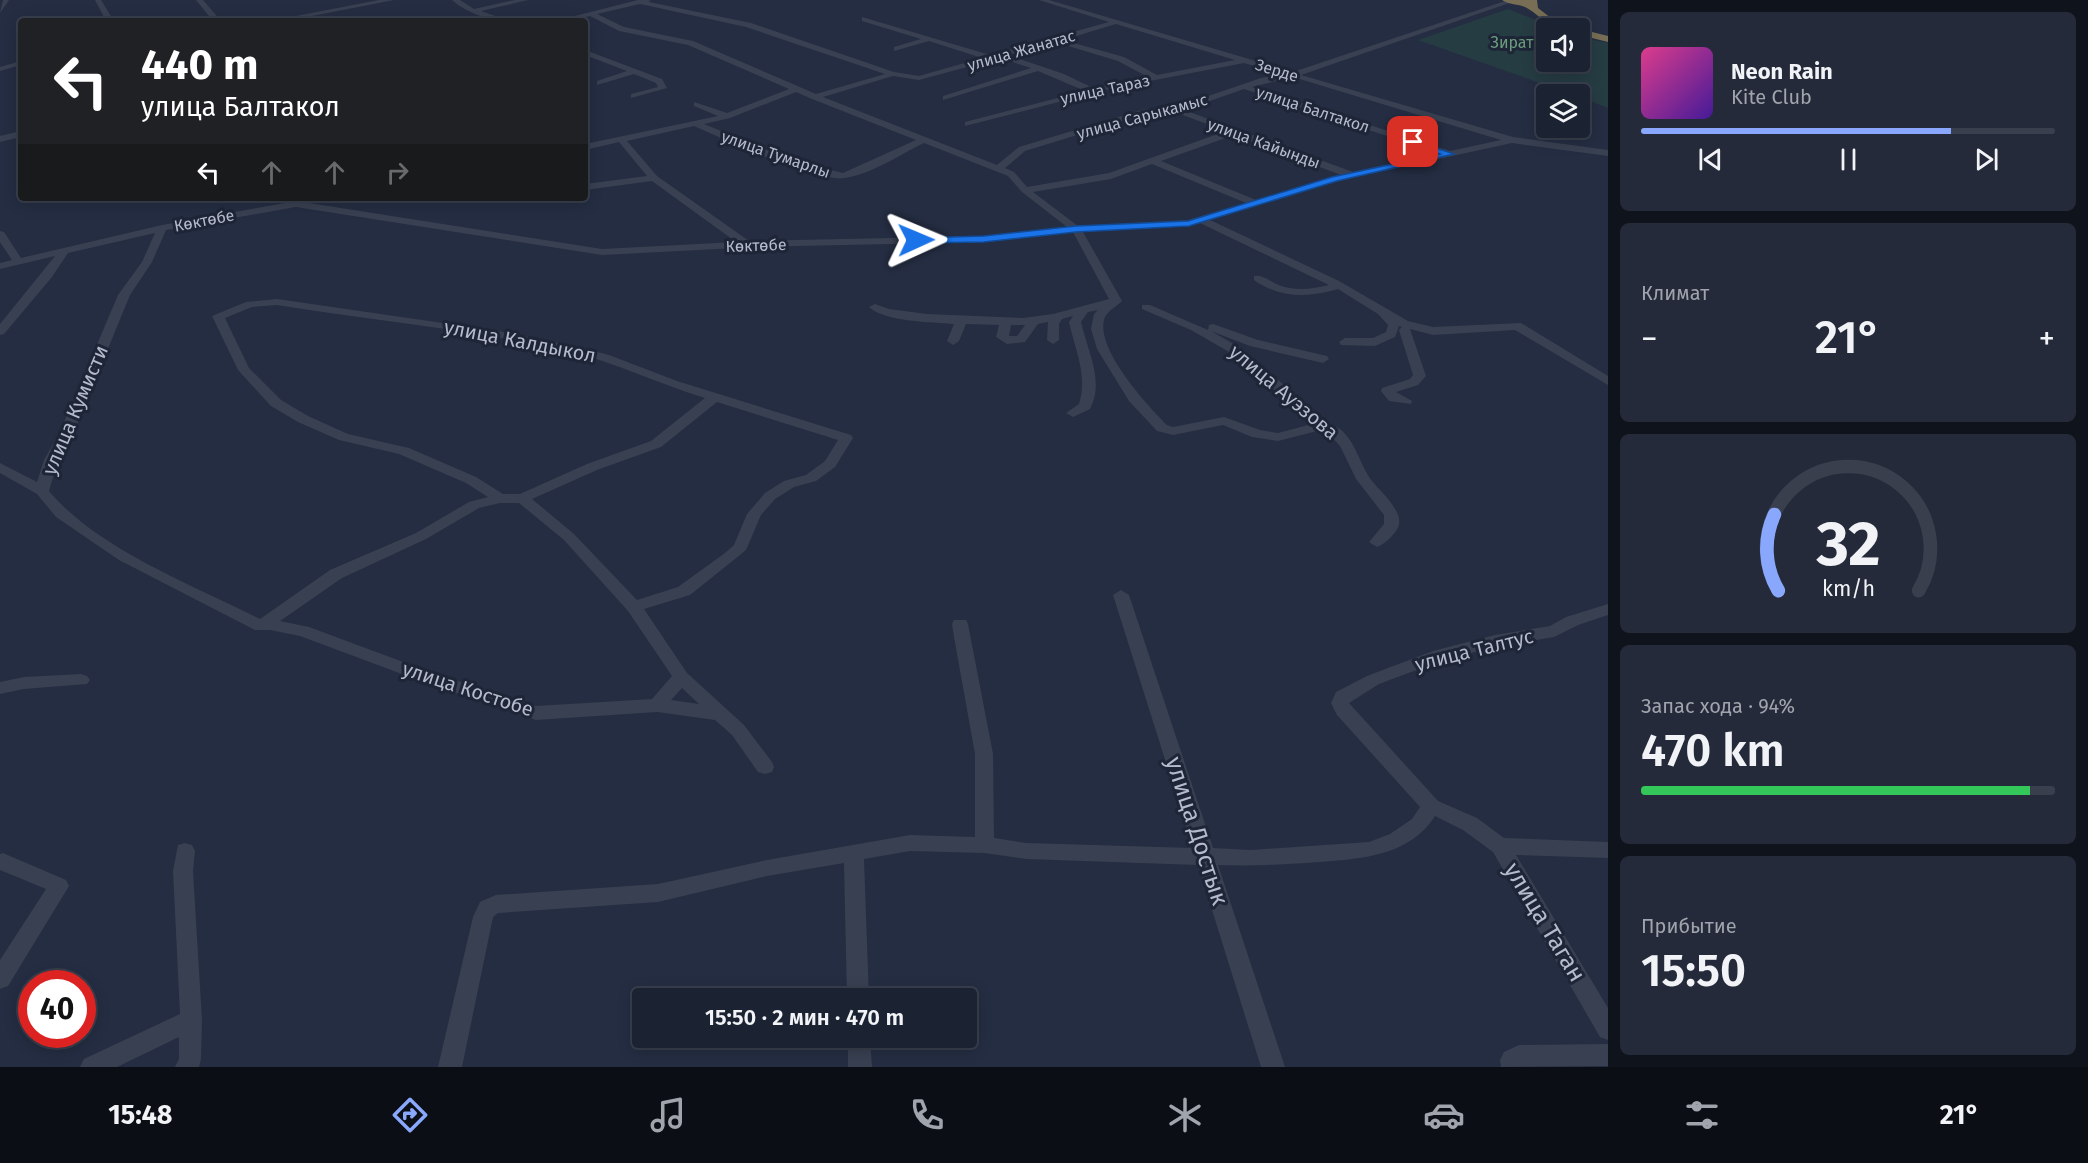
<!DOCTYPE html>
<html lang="ru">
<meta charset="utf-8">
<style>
:root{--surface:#1b2232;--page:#242a3a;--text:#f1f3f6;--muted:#a0a4ac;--line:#393f4d;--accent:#89a8fd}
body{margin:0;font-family:"Fira Sans",sans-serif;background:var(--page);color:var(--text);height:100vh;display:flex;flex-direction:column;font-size:22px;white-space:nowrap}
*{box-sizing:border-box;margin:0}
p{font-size:20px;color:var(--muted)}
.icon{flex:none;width:33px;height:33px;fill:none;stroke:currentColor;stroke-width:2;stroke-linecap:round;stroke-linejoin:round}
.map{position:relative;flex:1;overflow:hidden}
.side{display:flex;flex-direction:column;gap:12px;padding:12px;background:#0f131c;width:480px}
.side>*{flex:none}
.top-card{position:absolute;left:18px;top:18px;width:570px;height:183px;border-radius:6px;box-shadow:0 3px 15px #0003,0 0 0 2px var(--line);background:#202124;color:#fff;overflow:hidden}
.tools{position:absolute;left:1536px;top:18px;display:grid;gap:12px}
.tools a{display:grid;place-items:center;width:54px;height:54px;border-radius:6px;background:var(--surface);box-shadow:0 3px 15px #0003,0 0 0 2px var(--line);font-size:30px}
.speed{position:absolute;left:18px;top:970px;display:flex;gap:12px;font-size:30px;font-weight:700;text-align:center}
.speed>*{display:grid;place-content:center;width:78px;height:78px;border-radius:50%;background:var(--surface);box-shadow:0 3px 15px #0003,0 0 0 2px var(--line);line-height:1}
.speed .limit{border:9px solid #d22;background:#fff;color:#111}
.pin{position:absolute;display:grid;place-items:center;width:51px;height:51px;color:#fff;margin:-26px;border-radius:12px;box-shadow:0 3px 9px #0006}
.me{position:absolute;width:66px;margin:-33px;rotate:89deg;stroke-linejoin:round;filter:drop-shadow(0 0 4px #0008)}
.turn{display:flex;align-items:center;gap:21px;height:126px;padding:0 24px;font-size:27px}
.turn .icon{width:78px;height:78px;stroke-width:2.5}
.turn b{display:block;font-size:42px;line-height:51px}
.lanes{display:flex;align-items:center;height:57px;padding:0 24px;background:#0003;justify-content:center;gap:30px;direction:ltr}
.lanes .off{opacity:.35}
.big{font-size:45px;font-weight:600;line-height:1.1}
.side .tile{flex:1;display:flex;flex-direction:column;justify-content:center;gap:9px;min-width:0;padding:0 21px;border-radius:9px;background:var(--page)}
.side .dial{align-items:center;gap:0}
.dial svg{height:156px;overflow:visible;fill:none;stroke:var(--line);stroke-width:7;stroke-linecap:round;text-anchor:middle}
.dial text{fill:var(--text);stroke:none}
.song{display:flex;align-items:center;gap:18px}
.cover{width:72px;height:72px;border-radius:9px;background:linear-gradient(135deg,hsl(330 70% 55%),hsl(260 70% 35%))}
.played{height:6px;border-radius:3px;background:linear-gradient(90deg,var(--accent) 75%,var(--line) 75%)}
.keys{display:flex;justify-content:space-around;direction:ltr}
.heat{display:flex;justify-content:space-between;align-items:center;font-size:33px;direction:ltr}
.charge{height:9px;border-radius:4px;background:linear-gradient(90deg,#34c759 94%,var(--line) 0)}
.trip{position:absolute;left:632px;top:988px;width:345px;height:60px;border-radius:6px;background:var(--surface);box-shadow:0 3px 15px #0003,0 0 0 2px var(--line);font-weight:600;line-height:60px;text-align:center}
.tab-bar{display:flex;height:96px;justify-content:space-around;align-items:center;background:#0b0e14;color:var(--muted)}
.tab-bar .icon{width:42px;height:42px}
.tab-bar .active{color:var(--accent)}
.tab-bar b{font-size:27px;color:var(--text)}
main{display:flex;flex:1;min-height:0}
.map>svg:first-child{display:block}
.green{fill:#263c43}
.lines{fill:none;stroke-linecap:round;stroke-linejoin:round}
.minor{fill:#394051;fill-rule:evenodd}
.highway{fill:#786e55;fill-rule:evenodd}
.route{fill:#1a73e8;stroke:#114b97;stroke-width:1.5}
.labels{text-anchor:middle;stroke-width:6;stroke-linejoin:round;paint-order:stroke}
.far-park-label{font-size:16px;fill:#6b9e7d;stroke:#1d2537}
.far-street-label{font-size:16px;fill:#b5bbcc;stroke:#1d2537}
.street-label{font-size:20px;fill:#b5bbcc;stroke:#1d2537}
.near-street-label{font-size:24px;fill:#b5bbcc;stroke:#1d2537}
</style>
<main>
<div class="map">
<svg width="1608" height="1067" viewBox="0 0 1608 1067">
<rect width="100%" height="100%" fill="#242d42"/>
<path class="green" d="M1508 9 1556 28H1546V62H1580V37L1608 43V108L1580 97V94H1571L1418 40Z"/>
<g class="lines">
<g class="minor">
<path d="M3 0H9L0 13Z"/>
<path d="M95 0H101L114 21H106Z"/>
<path d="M196 0H203L221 21H213Z"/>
<path d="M379 0H394L286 21H270Z"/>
<path d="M452 0H460L474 9 515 0H528L481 11 510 21C489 21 467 13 452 0Z"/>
<path d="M638 0H650L649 2 751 23 894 72 919 76 982 58 929 41 894 51V47L921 39 862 21V17L990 55 1109 22 1039 0H1049L1293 72 1508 0H1518L1301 75 1513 137 1608 150V156L1512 143 1337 181 1210 220 1339 281 1408 321 1433 327 1521 323 1608 376V385L1515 330 1433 335 1410 329 1426 376 1418 385 1396 392 1412 401 1411 404 1389 401 1381 391 1382 388 1410 379 1413 375 1399 330 1402 327 1399 326 1395 337 1375 346 1341 345 1339 342 1345 338H1373L1386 332 1388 325 1378 314 1338 289C1309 298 1279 298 1254 280V276C1264 274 1271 283 1281 286 1296 291 1314 289 1329 285L1200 223 1189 226 1083 232 1122 301C1117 306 1108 311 1105 317 1093 347 1147 405 1167 425L1173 427 1224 417 1260 430 1278 433 1312 424 1236 356 1191 330 1142 309V305H1150L1208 330 1209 325 1213 324 1258 340 1327 356 1329 359 1323 363 1250 346 1211 331 1244 350 1327 423C1331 425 1336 426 1340 429 1356 442 1360 465 1372 481 1380 491 1402 510 1399 524 1398 532 1384 545 1377 547L1369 542 1384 524V515L1356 479 1340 446 1329 434 1321 430 1278 441 1252 437 1223 425 1173 435 1157 431 1129 401 1097 349 1091 329 1094 314 1098 310 1088 312 1081 322C1087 350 1105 381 1090 409L1073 417 1066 413 1079 404C1088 375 1075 350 1069 322L1073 316 1062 319 1059 324V340L1053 344 1047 340 1048 322 1038 324 1025 342 1007 344 996 337 999 325 966 324 959 341 953 345 947 341 954 324C932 322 885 322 869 307L875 304 889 309 927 314 1023 318 1053 314 1109 299 1073 232 984 242 756 247 602 255 296 207 166 230 152 262 130 295 73 434 58 460 49 491C99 550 191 584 260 619L330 570 416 533 469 502 488 497 466 483 399 454 339 440 298 422 271 406 238 370 212 316 246 302 277 299 498 331 570 345 609 355 677 381 851 435 853 438 835 467 816 481 794 487 775 499 761 515 746 550 735 559 690 595 644 609 687 673 744 725 772 762 774 767 772 772 765 774 758 772 732 735 715 720 657 712 536 720 418 680 300 636 270 630H255L119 560 56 517 37 494 0 473V463L37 482 44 460 59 434 118 295 142 262 155 233 68 253 52 277 4 334 0 335V324L55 256 0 269V263L12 260 0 242V231L4 232 21 258 162 225 296 201 602 249 736 242 652 181 585 190V184L647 176 619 142 585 150V144L718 116 694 106V102L727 113 789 89 688 45 619 31 590 16 568 21H555ZM640 4 746 27 885 74 816 94 693 41 624 27 597 14ZM1116 24 1235 60 1157 75 1124 57 1063 40ZM1055 42 1118 61 1148 77 1093 88 1064 74 1008 55ZM1000 58 1031 68 943 96V100L1038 71 1085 91 965 122V126L1113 88 1244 63 1283 74 1261 78 1179 106 1145 109 1019 147 997 165 823 97 893 76 919 80ZM1293 77 1501 140 1450 151 1252 87ZM1244 89 1439 153 1353 172 1184 110ZM796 92 812 99 916 140 843 173 797 162 704 124 730 118ZM1172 111 1226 131 1109 173 1027 187 1014 172 1005 168 1025 151 1149 113ZM694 126C724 139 816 183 845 178 872 174 899 155 924 143L1008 176 1022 192 1067 227 984 236 749 241 657 176 627 141ZM1234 135 1341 175 1256 200 1161 161ZM1152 164 1246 203 1188 220 1078 226 1033 192 1111 179ZM277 305C373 321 472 329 567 351 615 362 659 384 705 398L651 441 587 464 520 494H503L476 477 409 448 348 434 308 416 281 400 249 368 225 318 252 307ZM1011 325H1025L1017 336H1009ZM717 402 838 440 825 461 806 475 784 481 765 493 747 514 734 545 725 553 678 587 637 600 574 534 532 499 597 470 661 447ZM500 503H519L564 540 628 611 672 676 652 699 536 706 430 672 309 627 280 621 342 578 426 539 479 508ZM682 688 699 704 671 700Z"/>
<path d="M585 50 662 79 667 88 631 98V94L658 87 656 83 634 74 597 85V81L627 71 585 55Z"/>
<path d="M21 61V65L0 71V67Z"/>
<path d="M21 131V137L0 142V136Z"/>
<path d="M84 198H94L95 199 90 202Z"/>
<path d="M1121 590 1129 595 1213 848 1251 850 1369 842 1390 834 1412 819 1420 807 1337 715 1331 703 1336 692 1367 676 1433 651 1495 635 1550 626 1566 617 1608 604V615L1578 625 1554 637 1495 647 1443 660 1379 684 1349 703 1438 801 1477 818 1504 838 1608 842V858L1516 855 1608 1008V1040L1600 1037 1493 852 1463 830 1435 816C1407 860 1352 859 1306 863 1276 865 1248 866 1218 865L1285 1067H1261L1198 865 1026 859 984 853 910 851 864 859 869 999H847L844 863 767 876 658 902 498 913 493 917 462 1067H438L473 917 480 902 496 895 658 884 767 860 910 835 975 837V754L954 637 952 624 954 620H966L968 624 993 754 994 838 1026 843 1193 848 1113 595Z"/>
<path d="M81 674 87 676 90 680 87 684 24 689 0 694V682L24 677Z"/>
<path d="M185 843 192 845 195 851 193 871 202 1020 201 1059 199 1067H175L179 1059V1037L117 1067H80L84 1059 180 1014 173 871 178 845Z"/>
<path d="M3 853 66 880 69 886 8 986 0 989V960L46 889 0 870V854Z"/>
<path d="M848 1038H870L872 1067H848Z"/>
<path d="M1608 1044V1066L1501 1067 1500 1060 1504 1052 1519 1045Z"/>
</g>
<g class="highway">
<path d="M1502 0H1537L1538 8 1551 18 1573 28C1547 31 1544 17 1525 7 1518 4 1509 5 1502 0Z"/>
<path d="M1580 29 1608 36V42L1580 35Z"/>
</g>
</g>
<path class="route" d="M1413 140 1454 154 1337 181 1189 226 1076 232 984 242 916 243 911 240 916 238 984 236 1076 226 1188 221 1332 177 1440 154 1410 144Z"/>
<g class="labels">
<g class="far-park-label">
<text x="1512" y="48">Зират</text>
</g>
<g class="far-street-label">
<text transform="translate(1021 50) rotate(-16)" y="6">улица Жанатас</text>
<text transform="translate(1277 70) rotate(17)" y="6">Зерде</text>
<text transform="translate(1105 89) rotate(-12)" y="6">улица Тараз</text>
<text transform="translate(1313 109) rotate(18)" y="6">улица Балтакол</text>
<text transform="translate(1142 116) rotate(-15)" y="6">улица Сарыкамыс</text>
<text transform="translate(1264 143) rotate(20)" y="6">улица Кайынды</text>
<text transform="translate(776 154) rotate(19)" y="6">улица Тумарлы</text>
<text transform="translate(204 220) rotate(-11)" y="6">Көктөбе</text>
<text transform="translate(756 245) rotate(-2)" y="6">Көктөбе</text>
</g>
<g class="street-label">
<text transform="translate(520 341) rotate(11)" y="7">улица Калдыкол</text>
<text transform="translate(1284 392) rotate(40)" y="7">улица Ауэзова</text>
<text transform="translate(75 410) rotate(-67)" y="7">улица Кумисти</text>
<text transform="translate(1474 650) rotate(-14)" y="7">улица Талтус</text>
<text transform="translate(468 689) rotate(18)" y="7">улица Костобе</text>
</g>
<g class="near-street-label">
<text transform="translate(1197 831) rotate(72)" y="8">улица Достык</text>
<text transform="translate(1545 922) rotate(59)" y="8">улица Таган</text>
</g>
</g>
</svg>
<div class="tools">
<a><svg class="icon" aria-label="sound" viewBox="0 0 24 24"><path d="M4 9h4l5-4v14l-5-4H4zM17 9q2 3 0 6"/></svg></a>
<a><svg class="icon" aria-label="layers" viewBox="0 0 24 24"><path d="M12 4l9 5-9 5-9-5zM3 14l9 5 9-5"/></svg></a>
</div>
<div class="speed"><div class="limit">40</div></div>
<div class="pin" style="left:1413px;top:142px;background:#d93025"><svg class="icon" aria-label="arrive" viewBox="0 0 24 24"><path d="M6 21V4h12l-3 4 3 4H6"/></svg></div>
<svg class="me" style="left:916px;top:240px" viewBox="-20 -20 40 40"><path d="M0-17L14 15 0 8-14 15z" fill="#1a73e8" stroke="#fff" stroke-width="4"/></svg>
<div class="trip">15:50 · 2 мин · 470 m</div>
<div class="top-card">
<div class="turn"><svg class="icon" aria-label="left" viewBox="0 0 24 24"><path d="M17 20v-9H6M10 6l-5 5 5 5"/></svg><div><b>440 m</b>улица Балтакол</div></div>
<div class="lanes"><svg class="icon" aria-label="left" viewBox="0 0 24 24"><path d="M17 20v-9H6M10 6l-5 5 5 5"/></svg><svg class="icon off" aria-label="ahead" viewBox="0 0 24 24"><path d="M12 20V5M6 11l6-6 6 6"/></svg><svg class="icon off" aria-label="ahead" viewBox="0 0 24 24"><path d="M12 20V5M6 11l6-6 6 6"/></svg><svg class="icon off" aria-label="right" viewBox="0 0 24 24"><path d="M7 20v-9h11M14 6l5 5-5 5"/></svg></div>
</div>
</div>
<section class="side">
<div class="tile">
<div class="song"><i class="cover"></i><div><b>Neon Rain</b><p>Kite Club</p></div></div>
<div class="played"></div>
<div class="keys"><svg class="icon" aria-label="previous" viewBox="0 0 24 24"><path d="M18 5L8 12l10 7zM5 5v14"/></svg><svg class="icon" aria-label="pause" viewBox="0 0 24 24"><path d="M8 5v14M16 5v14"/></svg><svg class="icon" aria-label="next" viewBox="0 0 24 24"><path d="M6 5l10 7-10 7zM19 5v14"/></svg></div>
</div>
<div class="tile"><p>Климат</p>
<div class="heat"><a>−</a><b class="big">21°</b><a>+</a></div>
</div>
<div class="tile dial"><svg viewBox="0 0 100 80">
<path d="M14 69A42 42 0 1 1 86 69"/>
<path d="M14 69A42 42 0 0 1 12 30" stroke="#89a8fd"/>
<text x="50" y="56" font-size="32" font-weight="700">32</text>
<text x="50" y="72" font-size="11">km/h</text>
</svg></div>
<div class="tile"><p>Запас хода · 94%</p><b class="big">470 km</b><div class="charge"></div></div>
<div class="tile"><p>Прибытие</p><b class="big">15:50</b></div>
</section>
</main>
<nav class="tab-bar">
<b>15:48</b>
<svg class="icon active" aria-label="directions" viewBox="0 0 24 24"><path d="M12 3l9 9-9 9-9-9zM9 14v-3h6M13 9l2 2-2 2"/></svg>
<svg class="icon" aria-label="music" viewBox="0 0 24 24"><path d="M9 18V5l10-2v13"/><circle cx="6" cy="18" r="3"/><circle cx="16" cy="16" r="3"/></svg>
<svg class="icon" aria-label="phone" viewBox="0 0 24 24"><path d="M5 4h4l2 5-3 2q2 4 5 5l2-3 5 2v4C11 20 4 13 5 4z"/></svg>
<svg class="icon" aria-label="climate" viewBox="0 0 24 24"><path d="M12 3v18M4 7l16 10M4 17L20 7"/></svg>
<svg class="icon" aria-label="car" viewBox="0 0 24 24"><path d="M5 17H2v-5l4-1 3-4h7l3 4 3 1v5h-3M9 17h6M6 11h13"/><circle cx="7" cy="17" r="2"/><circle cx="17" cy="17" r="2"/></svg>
<svg class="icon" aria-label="filters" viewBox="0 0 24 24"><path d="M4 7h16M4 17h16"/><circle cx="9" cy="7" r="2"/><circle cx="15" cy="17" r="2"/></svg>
<b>21°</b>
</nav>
